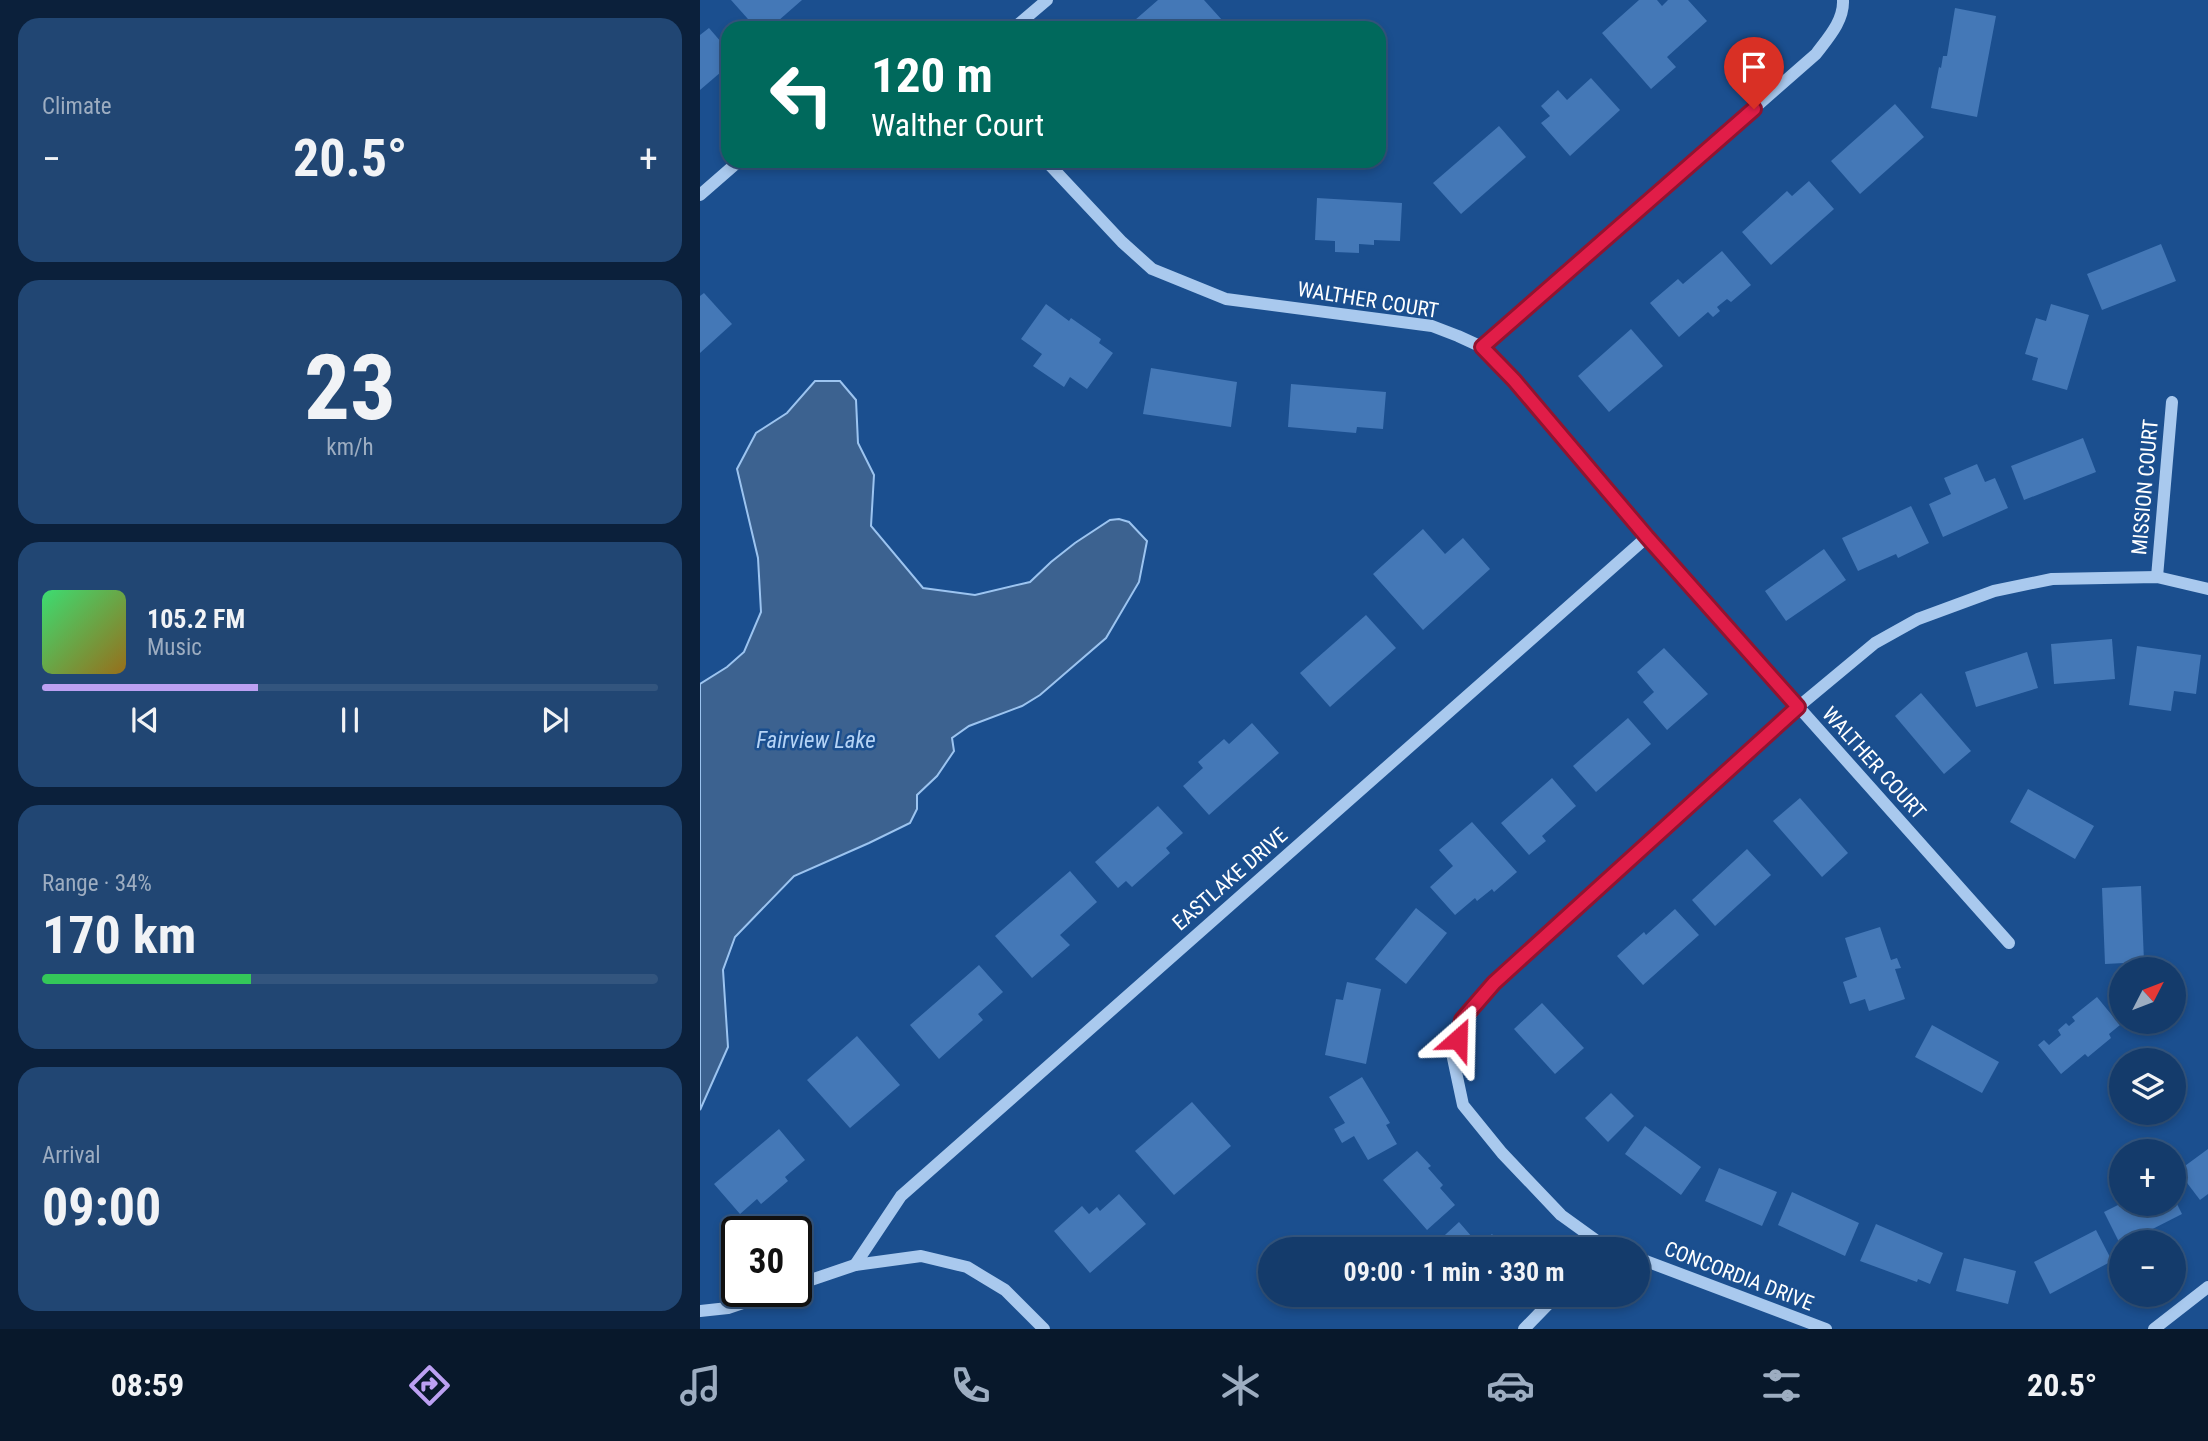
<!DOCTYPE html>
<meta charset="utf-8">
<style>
:root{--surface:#143b6b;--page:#214673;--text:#f1f3f6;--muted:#9dadc1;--line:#33557e;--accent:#bca0f2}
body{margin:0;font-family:"Roboto Condensed",sans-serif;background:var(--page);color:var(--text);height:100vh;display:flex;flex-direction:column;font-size:26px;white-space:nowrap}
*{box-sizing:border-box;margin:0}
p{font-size:23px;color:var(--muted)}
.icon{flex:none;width:38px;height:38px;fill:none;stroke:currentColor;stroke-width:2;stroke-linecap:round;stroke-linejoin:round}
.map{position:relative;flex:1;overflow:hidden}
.panel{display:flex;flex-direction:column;gap:18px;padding:18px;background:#0b203b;width:700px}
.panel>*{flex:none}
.top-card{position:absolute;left:21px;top:21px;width:665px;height:147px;border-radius:21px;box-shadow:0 4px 10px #0003,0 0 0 2px var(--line);background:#00695c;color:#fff;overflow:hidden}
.needle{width:46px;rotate:48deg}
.tools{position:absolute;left:1409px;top:957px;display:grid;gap:14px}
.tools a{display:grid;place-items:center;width:77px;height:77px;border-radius:50%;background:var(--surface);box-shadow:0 4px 10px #0003,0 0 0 2px var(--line);font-size:35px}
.speed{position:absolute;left:21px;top:1216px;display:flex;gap:14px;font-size:35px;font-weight:700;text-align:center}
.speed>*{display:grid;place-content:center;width:91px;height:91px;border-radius:50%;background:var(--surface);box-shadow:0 4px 10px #0003,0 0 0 2px var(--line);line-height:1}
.speed .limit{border:4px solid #111;border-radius:10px;background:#fff;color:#111}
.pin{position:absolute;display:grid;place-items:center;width:60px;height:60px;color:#fff;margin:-72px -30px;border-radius:50% 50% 50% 0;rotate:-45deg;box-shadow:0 0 7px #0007}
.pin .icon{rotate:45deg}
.me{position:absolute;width:77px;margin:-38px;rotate:25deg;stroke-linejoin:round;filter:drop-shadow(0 0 5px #0008)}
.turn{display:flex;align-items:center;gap:24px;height:147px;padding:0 35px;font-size:32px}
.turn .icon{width:91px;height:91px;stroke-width:2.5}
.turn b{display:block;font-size:49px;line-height:60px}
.big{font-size:52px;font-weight:700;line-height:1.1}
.panel .card{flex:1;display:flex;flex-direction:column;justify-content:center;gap:10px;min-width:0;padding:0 24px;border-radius:21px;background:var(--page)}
.panel .dial{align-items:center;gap:0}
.dial b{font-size:91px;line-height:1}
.song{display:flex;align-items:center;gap:21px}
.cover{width:84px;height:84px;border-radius:10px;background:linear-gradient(135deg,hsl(140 70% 55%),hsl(40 70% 35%))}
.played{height:7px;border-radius:4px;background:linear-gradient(90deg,var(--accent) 35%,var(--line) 35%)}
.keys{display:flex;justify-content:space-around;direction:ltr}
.heat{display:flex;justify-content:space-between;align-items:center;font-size:38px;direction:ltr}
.charge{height:10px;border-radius:5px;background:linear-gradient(90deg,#34c759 34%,var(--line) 0)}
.trip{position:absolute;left:558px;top:1237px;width:392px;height:70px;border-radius:35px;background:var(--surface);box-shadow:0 4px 10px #0003,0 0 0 2px var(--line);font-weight:700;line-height:70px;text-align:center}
.tabs{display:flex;height:112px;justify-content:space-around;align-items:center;background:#08182b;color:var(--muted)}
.tabs .icon{width:49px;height:49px}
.tabs .selected{color:var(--accent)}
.tabs b{font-size:32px;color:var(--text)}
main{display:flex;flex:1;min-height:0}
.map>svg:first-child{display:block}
.water{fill:#3c6290;stroke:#9cc4f0;stroke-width:2}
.building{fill:#4478b7}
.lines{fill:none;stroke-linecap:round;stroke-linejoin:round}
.minor{stroke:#a9c9ee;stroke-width:12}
.route-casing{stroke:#92132f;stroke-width:18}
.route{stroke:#e11d48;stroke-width:12}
.labels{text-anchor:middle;stroke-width:5;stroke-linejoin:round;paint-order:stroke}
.street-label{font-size:21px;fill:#fff;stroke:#1b4f8f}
.water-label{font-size:23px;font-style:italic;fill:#b5d3f5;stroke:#1b4f8f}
</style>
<main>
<section class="panel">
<div class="card"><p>Climate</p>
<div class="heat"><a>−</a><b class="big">20.5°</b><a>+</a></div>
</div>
<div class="card dial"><b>23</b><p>km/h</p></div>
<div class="card">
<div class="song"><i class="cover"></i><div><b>105.2 FM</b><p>Music</p></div></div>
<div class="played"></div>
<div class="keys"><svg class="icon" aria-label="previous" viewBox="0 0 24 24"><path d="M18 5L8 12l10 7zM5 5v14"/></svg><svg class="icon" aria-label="pause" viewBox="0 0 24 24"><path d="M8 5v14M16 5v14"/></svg><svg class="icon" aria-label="next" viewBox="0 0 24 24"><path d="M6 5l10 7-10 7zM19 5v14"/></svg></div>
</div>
<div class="card"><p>Range · 34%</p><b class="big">170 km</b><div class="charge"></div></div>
<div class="card"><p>Arrival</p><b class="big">09:00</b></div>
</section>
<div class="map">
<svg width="1508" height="1329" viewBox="0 0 1508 1329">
<rect width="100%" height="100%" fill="#1b4f8f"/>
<path class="water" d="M115 381H140L156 400 158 443 174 475 171 526 223 588 275 595 330 582 351 562 375 543 410 520 419 519 429 522 447 541 439 582 406 638 340 695 322 706 269 726 252 738 254 751 237 776 217 795V809L210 823 169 843 94 876 35 937 23 970 28 1047 0 1110V684L27 667 44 652 61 612 58 558 37 469 56 433 87 413Z"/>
<g class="building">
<path d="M31 0H102L70 28H56Z"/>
<path d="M458 0H504L522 20 513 28H504L497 19 487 28H442L435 20Z"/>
<path d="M939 0H957L962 6 968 0H988L1007 21 967 57 976 67 951 89 902 33Z"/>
<path d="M1255 8 1296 16 1277 117 1231 108 1239 67 1241 68 1243 56H1247Z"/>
<path d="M9 28 28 50V66L0 90V35Z"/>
<path d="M891 78 920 110 870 156 841 123 850 116 841 106 858 90 867 100Z"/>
<path d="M1195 104 1224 137 1160 194 1131 161Z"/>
<path d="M799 126 826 157 761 214 733 183Z"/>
<path d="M1109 181 1134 209 1071 265 1042 232 1087 191 1092 196Z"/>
<path d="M617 198 702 203 700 241 674 240V245L659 244V253L635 252V241L615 240Z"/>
<path d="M1461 244 1476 281 1402 310 1387 274Z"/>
<path d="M1022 251 1051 285 1031 302 1027 299 1017 307 1020 311 1013 317 1008 312 979 337 950 303 978 279 983 284Z"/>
<path d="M4 293 32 324 0 353V296Z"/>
<path d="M346 304 369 321 371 318 401 339 399 343 413 353 387 389 370 377 364 387 333 366 342 354 321 339Z"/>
<path d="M1351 304 1389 315 1367 390 1332 380 1338 358 1325 354 1336 318 1346 321Z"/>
<path d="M931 329 963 366 909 412 878 376Z"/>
<path d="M451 368 537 382 531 427 443 414Z"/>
<path d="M591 384 686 392 683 429 657 427 656 433 588 427Z"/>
<path d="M1383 438 1396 472 1324 500 1311 466Z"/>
<path d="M1277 464 1285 482 1295 478 1308 508 1243 537 1229 504 1251 494 1244 478Z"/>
<path d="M1211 506 1229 543 1198 558 1196 554 1158 571 1142 538Z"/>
<path d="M723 529 745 554 763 538 790 569 723 630 673 574Z"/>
<path d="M1124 549 1146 580 1086 621 1065 591Z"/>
<path d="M666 615 696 648 630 707 600 673Z"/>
<path d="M1412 639 1415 679 1354 684 1351 644Z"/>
<path d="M1437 646 1501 655 1496 694 1474 691 1471 711 1429 705Z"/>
<path d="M964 648 1008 694 967 730 943 702 954 692 937 672Z"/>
<path d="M1327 652 1338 688 1276 707 1265 672Z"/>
<path d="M1221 693 1271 751 1244 774 1195 716Z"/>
<path d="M928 718 951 744 896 792 873 766Z"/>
<path d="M552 723 579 753 509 815 483 786 503 768 498 762 524 739 529 744Z"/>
<path d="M852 778 876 806 842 836 846 841 829 855 801 823Z"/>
<path d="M1328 789 1394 826 1375 859 1310 822Z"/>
<path d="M1100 798 1148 853 1122 877 1073 821Z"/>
<path d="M458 806 483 833 466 848 470 853 432 887 426 881 418 888 395 862Z"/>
<path d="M772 822 817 872 794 892 792 889 777 901 775 898 755 915 730 887 753 866 739 850Z"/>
<path d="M1047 849 1071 875 1015 926 992 900Z"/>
<path d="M370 871 397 902 360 935 370 945 332 978 295 936Z"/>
<path d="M1441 886 1444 962 1405 964 1402 888Z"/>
<path d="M716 908 747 933 706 984 675 959Z"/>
<path d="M975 909 999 935 943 985 917 956 944 932 946 935Z"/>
<path d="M1180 927 1191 960 1197 958 1201 968 1195 969 1205 999 1169 1011 1165 999 1150 1004 1143 982 1157 977 1145 938Z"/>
<path d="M279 965 303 992 278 1014 283 1020 239 1059 210 1025Z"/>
<path d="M647 982 681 989 666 1064 625 1055 636 999 643 1000Z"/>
<path d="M1397 997 1420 1025 1409 1034 1411 1038 1388 1057 1385 1054 1361 1074 1338 1045 1344 1040 1349 1045 1361 1035 1358 1030 1366 1023 1369 1026 1375 1021 1372 1017Z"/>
<path d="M842 1003 884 1048 855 1074 814 1029Z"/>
<path d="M1232 1025 1299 1062 1282 1093 1215 1057Z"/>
<path d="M157 1036 200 1085 150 1128 107 1080Z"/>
<path d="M662 1077 690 1123 686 1125 697 1144 668 1160 654 1136 642 1143 634 1129 645 1123 629 1097Z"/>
<path d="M911 1093 934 1116 908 1142 885 1118Z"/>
<path d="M492 1102 531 1146 474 1195 435 1151Z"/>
<path d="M945 1126 1001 1167 981 1195 925 1154Z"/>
<path d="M79 1129 105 1160 85 1177 88 1181 61 1204 57 1199 40 1214 14 1184Z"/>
<path d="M1508 1149V1194L1500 1200 1478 1171Z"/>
<path d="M717 1151 731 1166 728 1168 743 1185 740 1188 755 1205 727 1230 683 1180Z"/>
<path d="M1019 1168 1077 1192 1062 1226 1005 1201Z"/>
<path d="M1092 1192 1159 1223 1145 1256 1078 1225Z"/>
<path d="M419 1194 446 1224 390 1273 354 1231 382 1206 389 1214 397 1207 400 1211Z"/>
<path d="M1474 1198 1482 1214 1427 1242H1419L1404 1212 1420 1204H1474Z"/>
<path d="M759 1222 779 1245 792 1234 806 1250H737L733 1246Z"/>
<path d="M1176 1224 1243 1253 1230 1284 1218 1279 1217 1282 1160 1261Z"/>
<path d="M1396 1230 1412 1261 1350 1294 1334 1262Z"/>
<path d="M1264 1258 1316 1271 1308 1304 1256 1291Z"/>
</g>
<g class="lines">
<g class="minor">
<path d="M314 28 347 0"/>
<path d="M346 161 422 242 452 269 526 299 732 326 758 336 782 347 814 380 947 537 1309 943"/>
<path d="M0 195 39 161"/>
<path d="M782 347 1116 54C1128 38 1144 21 1143 0"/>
<path d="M1457 577 1472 402"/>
<path d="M914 1250 904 1246 861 1215 802 1153 763 1105 753 1058 762 1020 794 983 1098 707 1175 643 1218 619 1294 591 1352 579 1457 577 1508 589"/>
<path d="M938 1258 1126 1329"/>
<path d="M155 1265 201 1196 947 537"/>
<path d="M96 1285 155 1265 221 1256 267 1267 305 1290 344 1329"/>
<path d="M0 1311 28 1308 76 1292"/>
<path d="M824 1329 857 1295"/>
<path d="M1454 1329 1508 1287"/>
</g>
</g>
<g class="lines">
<g class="route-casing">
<path id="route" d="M758 1039 762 1020 794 983 1098 707 947 537 814 380 782 347 1054 109"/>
</g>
<use href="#route" class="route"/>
</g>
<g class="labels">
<g class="street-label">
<text transform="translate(668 300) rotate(9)" y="7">WALTHER COURT</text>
<text transform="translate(1445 487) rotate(-85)" y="7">MISSION COURT</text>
<text transform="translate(1174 763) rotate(48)" y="7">WALTHER COURT</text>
<text transform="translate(530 879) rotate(-41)" y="7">EASTLAKE DRIVE</text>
<text transform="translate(1039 1276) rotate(21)" y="7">CONCORDIA DRIVE</text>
</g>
<g class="water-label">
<text x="116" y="748">Fairview Lake</text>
</g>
</g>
</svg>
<div class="tools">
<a><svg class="needle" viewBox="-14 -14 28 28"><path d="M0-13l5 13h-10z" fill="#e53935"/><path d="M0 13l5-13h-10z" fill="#9dadc1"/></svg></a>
<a><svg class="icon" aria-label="layers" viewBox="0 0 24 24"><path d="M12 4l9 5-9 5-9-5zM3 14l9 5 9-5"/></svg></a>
<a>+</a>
<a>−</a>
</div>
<div class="speed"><div class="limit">30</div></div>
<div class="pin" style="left:1054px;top:109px;background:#d93025"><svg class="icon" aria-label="arrive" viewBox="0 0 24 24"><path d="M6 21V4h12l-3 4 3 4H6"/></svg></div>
<svg class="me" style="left:758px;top:1039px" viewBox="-20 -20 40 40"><path d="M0-17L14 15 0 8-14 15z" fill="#e11d48" stroke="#fff" stroke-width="4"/></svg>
<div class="trip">09:00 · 1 min · 330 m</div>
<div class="top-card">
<div class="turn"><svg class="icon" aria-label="left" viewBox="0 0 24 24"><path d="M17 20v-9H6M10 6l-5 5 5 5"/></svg><div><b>120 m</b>Walther Court</div></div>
</div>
</div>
</main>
<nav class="tabs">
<b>08:59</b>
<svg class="icon selected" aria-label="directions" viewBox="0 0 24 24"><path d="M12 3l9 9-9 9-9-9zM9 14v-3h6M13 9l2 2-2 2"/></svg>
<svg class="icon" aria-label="music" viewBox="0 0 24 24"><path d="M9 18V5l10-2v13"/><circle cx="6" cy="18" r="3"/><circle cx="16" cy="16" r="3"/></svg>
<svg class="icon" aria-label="phone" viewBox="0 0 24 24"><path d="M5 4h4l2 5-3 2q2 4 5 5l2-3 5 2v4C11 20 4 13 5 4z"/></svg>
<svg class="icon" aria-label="climate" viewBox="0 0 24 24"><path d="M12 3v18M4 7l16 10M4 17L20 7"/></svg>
<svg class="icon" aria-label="car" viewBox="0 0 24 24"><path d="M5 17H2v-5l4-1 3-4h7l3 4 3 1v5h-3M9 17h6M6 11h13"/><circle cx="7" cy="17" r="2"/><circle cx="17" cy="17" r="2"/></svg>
<svg class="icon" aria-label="filters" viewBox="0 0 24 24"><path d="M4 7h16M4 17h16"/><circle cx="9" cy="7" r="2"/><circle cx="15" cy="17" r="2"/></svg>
<b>20.5°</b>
</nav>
